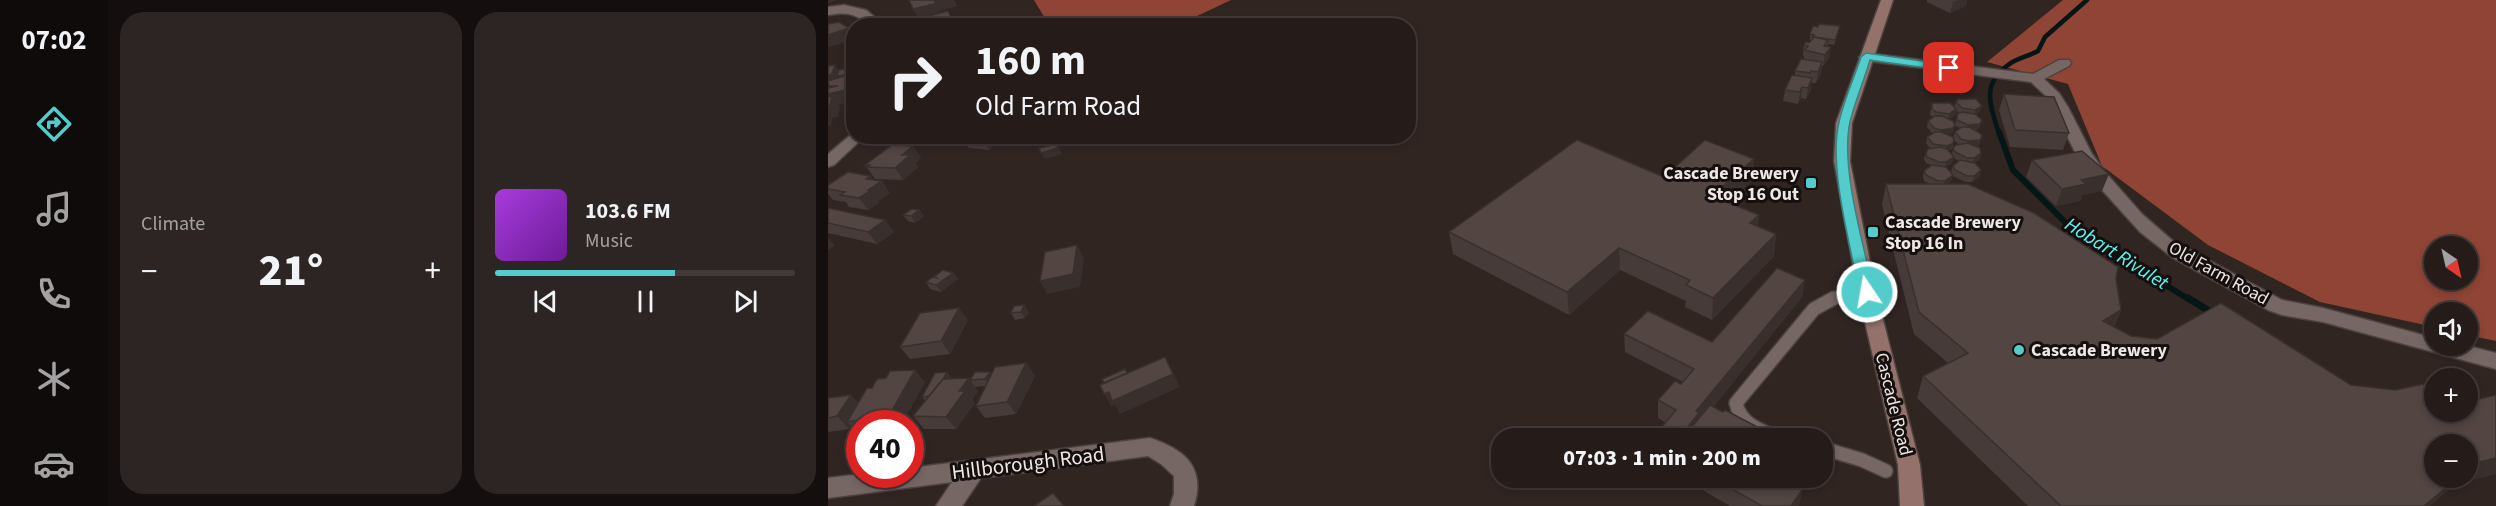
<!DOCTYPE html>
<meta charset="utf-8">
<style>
:root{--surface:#251c1a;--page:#2d2523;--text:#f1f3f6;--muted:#a3a1a2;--line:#423a39;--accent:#53cdcb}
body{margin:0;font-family:"Source Sans 3",sans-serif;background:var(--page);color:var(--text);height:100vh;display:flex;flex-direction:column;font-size:22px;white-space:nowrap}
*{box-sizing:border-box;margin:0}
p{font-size:20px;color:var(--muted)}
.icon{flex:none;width:33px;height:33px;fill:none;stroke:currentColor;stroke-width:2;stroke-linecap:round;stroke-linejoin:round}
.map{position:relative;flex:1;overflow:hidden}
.panel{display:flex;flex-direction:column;gap:12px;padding:12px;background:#140f0e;width:720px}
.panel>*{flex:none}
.hud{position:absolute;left:18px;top:18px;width:570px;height:126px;border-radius:24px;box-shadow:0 3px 9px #0003,0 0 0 2px var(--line);background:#251c1a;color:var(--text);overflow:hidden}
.needle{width:39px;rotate:146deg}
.fabs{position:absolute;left:1596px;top:236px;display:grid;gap:12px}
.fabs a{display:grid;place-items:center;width:54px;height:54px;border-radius:50%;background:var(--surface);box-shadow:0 3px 9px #0003,0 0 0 2px var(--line);font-size:30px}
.speed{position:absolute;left:18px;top:410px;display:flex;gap:12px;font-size:30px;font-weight:700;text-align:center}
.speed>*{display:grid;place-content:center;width:78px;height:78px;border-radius:50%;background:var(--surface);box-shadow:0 3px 9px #0003,0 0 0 2px var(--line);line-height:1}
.speed .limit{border:9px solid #d22;background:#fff;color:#111}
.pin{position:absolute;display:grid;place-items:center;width:51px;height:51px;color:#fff;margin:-26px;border-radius:12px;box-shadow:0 3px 9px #0006}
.me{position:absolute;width:66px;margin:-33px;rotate:348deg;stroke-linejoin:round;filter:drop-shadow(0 0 4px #0008)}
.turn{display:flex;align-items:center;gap:21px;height:126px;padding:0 30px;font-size:27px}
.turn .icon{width:78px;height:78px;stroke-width:2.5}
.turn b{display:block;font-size:42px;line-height:51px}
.big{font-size:45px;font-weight:800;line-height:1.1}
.panel .widget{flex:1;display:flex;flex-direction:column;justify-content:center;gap:9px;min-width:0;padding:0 21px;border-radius:24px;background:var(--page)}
.song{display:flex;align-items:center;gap:18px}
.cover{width:72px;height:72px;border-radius:9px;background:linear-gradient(135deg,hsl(280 70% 55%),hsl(280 70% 35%))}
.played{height:6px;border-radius:3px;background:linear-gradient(90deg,var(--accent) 60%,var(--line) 60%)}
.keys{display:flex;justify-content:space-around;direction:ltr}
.heat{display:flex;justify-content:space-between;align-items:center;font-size:33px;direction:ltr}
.panel .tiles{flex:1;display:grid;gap:12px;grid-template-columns:repeat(2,1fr)}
.trip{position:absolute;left:663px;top:428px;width:342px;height:60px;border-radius:24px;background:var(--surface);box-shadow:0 3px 9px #0003,0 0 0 2px var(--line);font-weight:800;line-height:60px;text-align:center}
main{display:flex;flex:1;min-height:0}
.tabs{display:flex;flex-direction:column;width:108px;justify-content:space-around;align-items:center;background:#0f0b0a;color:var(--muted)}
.tabs .icon{width:42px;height:42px}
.tabs .selected{color:var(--accent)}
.tabs b{font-size:27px;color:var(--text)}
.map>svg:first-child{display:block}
.forest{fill:#8f4435;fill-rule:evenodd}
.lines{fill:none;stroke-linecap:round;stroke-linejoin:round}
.stream-far2{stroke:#061515;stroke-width:4.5}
.stream-far1{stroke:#061515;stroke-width:6}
.stream{stroke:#061515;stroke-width:7}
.lane-far1-casing{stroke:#4c423f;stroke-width:13}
.lane-casing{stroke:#4c423f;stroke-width:16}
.street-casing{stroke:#4c423f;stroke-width:3}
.secondary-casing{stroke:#4c423f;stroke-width:3}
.lane-far1{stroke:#766764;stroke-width:10}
.lane{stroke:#766764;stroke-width:13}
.street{fill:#766764;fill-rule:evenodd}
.secondary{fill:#94726b;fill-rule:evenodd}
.wall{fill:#473b39;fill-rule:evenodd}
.shaded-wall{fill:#39302e}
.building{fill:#524542;stroke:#39302e;stroke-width:1.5}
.route{fill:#53cdcb;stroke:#368584;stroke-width:1.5}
.poi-dot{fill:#53cdcb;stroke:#150f0e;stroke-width:2}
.labels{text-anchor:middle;stroke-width:6;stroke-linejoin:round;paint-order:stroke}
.poi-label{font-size:18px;font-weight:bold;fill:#efe7e5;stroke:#150f0e;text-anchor:start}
.street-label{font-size:18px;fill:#efe7e5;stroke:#150f0e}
.water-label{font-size:20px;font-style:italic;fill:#54fbf9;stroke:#150f0e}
.near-street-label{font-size:21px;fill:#efe7e5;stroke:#150f0e}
</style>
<main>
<nav class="tabs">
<b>07:02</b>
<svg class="icon selected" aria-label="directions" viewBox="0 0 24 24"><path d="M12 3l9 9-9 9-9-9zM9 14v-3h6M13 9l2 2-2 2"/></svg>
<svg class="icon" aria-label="music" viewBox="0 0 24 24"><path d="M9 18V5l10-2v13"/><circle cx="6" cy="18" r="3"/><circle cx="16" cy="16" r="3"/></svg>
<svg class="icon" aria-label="phone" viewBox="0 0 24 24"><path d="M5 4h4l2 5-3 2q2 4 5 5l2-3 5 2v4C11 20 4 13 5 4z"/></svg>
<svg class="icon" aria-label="climate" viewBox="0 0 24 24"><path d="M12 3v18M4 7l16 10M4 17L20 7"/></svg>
<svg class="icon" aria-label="car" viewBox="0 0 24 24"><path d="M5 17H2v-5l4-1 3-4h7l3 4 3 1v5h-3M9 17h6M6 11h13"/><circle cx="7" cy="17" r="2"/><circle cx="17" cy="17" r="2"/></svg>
</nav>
<section class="panel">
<div class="tiles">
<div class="widget"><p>Climate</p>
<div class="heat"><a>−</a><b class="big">21°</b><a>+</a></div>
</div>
<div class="widget">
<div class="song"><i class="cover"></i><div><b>103.6 FM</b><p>Music</p></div></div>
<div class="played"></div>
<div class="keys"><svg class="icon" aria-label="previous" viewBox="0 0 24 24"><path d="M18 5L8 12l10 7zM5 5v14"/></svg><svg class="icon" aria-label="pause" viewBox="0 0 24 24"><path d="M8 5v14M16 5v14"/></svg><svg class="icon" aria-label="next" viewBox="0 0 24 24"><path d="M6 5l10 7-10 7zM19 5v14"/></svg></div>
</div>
</div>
</section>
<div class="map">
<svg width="1668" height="506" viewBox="0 0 1668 506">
<rect width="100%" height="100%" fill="#312522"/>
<g class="forest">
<path d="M206 0H403L350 25H221Z"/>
<path d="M1235 0H1668V341L1640 335V312H1606V327L1492 302 1380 245 1274 166 1240 84 1159 62ZM1606 246H1640V279H1606Z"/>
</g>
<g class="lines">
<path class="stream-far2" d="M1171 134C1163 107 1152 85 1180 65 1187 59 1201 56 1210 51L1217 37 1259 0"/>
<path class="stream-far1" d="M1171 132 1185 170 1239 224 1362 300"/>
<path class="stream" d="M1360 298 1386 314"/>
<g class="lane-far1-casing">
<path id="lane-far1" d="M1003 300 1039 292"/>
</g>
<g class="lane-casing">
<g id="lane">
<path d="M951 438C933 431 912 424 908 403L986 309 1006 298"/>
<path d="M994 448 1034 460 1058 471"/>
</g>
</g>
<g class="street-casing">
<g id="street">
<path d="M16 5 38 10 57 26C30 26 34 8 0 15V7Z"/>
<path d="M1038 53 1205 74 1231 60H1241L1243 63 1241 66 1216 79 1231 93 1240 107 1264 154 1277 172 1314 214 1345 241 1454 300 1495 308 1606 338V345H1636L1668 353V369L1495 322 1454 315 1440 310 1345 258 1312 232 1274 190 1248 154 1220 98 1203 82 1033 60 1031 57Z"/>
<path d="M25 133 26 136H37L6 165 0 167V154Z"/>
<path d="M322 438C357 450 378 467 366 506H342L346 494V476L333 464 320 456 153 478 134 506H108L124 482 0 498V478L32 474H82V468Z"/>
</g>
</g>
<g class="secondary-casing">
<path id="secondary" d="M1053 0H1065L1024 123 1022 161 1048 292 1092 465 1096 506H1072L1070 465 1030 292 1006 161 1008 123Z"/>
</g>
<use href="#lane-far1" class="lane-far1"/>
<use href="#lane" class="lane"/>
<use href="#street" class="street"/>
<use href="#secondary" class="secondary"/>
</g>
<g class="wall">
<path d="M1099 0H1139L1138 6 1122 13 1099 2Z"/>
<path d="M1011 32 1006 45 1000 44 999 46 1003 47 1001 58 995 66H994L993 73 988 83H983V90L978 99 973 98 970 104 955 101 957 90 967 75V71L976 59V56H975L976 45 981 43 984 40H982V34Z"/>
<path d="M1176 94 1241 133 1235 150 1182 147 1171 110Z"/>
<path d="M1128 102 1154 106 1152 111 1148 114 1152 126 1150 129 1146 130 1152 142 1150 146H1147L1153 153 1152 159 1146 163 1152 177 1144 182H1137L1125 176 1123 172 1125 166 1131 161 1125 158 1124 163 1118 167 1125 175 1123 181 1119 184 1288 279 1293 310 1286 327 1303 336 1626 485 1601 506H1200L1089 398 1095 376 1120 363 1086 334 1054 205 1058 184H1102L1096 181 1095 177 1096 171 1103 165 1098 163 1096 159 1098 153 1103 149 1098 143 1099 137 1104 133 1099 127 1100 121 1106 117 1102 115 1104 103 1126 107ZM1128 110 1131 113 1129 114 1127 126 1132 128 1127 132 1125 138 1119 134H1123L1125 131 1121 119 1127 115ZM1125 139 1130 144 1125 148 1124 154 1120 151 1123 150 1125 147Z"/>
<path d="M63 136H95L88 142H74L72 139H65Z"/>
<path d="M177 136 161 150 141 148 134 137Z"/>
<path d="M93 157 87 163 90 167 75 180 47 179 37 165Z"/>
<path d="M926 159 924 180 900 202 930 226 948 234 946 256 884 320 857 307 858 301 792 270 741 315 625 254 621 232 836 177Z"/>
<path d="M1204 160 1274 191 1254 195 1252 201 1228 206 1198 177Z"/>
<path d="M42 176 45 180 62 193 50 201 51 203 40 210 21 207 18 202 5 200 0 194V185Z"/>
<path d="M0 208 66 232 49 244 0 233Z"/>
<path d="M91 210 96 216 87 223 80 221 75 215Z"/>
<path d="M125 273 130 279 113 292 102 289 98 282 108 278Z"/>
<path d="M977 280 974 297 885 407 950 438H832V429L838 423 830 418V400L855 382 797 352 796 334 884 342Z"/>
<path d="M201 312 197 318 187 320 183 313Z"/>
<path d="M140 320 122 354 82 359 72 347Z"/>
<path d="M198 363 207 376 188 414 157 418 148 406 158 386 147 387 150 391 144 400 147 403 128 429H96L85 416 97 401 94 397 124 378H141L142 380 162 372 163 374Z"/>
<path d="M97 382 74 423H32V434H30L23 426 21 429 0 432V398L30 403Z"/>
<path d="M852 477H950L974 490 971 506H902Z"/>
</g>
<g class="shaded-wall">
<path d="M0 0H8L0 3Z"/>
<path d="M103 0H126L129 6 112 11 113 14 91 20 85 9Z"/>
<path d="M1130 0H1139L1138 6 1122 13 1125 2Z"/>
<path d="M120 11 127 25 104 26 103 25Z"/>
<path d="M21 28 26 36V40L0 47V35Z"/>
<path d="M1003 47 1001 58 995 66 997 55Z"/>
<path d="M994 62 993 73 988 83 990 72Z"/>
<path d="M7 65 14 75 19 68 23 74 0 88V75Z"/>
<path d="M984 78 983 90 978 99 980 88Z"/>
<path d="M974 87 973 98 970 104 972 92Z"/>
<path d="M26 88V101L10 105 12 108 10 117 4 118 3 125 0 126V94Z"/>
<path d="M1154 106 1152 111 1145 116 1147 110Z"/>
<path d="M1128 109 1127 115 1120 120 1121 114Z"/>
<path d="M1154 120 1150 129 1139 131 1140 125Z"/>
<path d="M1127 125 1125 131 1123 134 1111 135 1113 130Z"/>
<path d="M85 136H95L88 142Z"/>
<path d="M156 136H177L161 150 154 138Z"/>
<path d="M225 136 234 154 217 159 213 153 230 148Z"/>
<path d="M1154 136 1150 146 1138 147 1140 141Z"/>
<path d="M1126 141 1123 150 1117 152 1119 146Z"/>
<path d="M85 146 93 157 87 163 90 167 75 180 67 168 74 155Z"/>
<path d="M1153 153 1152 159 1144 164 1146 158Z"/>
<path d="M1126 157 1124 163 1116 168 1118 162Z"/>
<path d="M926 159 924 180 883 217 884 196Z"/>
<path d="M1153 170 1152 177 1144 182 1146 176Z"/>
<path d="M1281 174 1274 191 1254 195 1252 201 1228 206 1234 189 1253 180Z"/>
<path d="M1125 175 1123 181 1115 187 1117 181Z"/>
<path d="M42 176 48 185 54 181 62 193 50 201 51 203 40 210 31 198 38 179Z"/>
<path d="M91 210 96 216 87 223 83 216Z"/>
<path d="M931 215 929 237 922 223Z"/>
<path d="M57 220 66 232 49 244 40 232Z"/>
<path d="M948 234 946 256 884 320 885 298Z"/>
<path d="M0 237 7 246 0 250Z"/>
<path d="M249 245 256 258 252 287 219 294 212 281Z"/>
<path d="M791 248 792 270 741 315 739 292Z"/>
<path d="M125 273 130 279 113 292 108 285Z"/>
<path d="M977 280 974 297 871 425 868 432 862 429V436L865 432 864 438H858V429L868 411Z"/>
<path d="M196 305 201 312 197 318 193 312Z"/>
<path d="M131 308 140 320 122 354 113 341Z"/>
<path d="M1293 310 1283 333 1275 321Z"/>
<path d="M337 357 352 387 292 414 287 405 283 406 276 394 297 369 301 376Z"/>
<path d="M198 363 207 376 188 414 179 402Z"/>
<path d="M87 370 97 382 74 423H73L63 412Z"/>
<path d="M119 372 124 378 111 402 106 396Z"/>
<path d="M162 372 167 379 162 386 157 379Z"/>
<path d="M141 378 150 391 144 400 147 403 128 429 118 417 131 391Z"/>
<path d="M23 395 34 407 19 422 23 426 21 429 9 416Z"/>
<path d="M46 414 55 423H49L44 418Z"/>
<path d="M1668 458V474L1626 485 1601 506H1596L1631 477H1640V470L1648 463Z"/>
<path d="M974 490 971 506H963Z"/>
</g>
<g class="building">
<path d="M81 0H107V4L85 9Z"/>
<path d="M120 11 124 20 103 25 100 16Z"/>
<path d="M150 18 151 23H148L149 26H124Z"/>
<path d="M11 22 21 28 0 35V24Z"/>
<path d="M991 24 1012 26 1007 40 985 37 986 35 982 34 985 26 990 27Z"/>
<path d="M986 37 1000 40 996 46 1003 47 997 55 977 50 980 46 976 45 978 42 981 43Z"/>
<path d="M973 59 994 62 990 72 983 71 982 73 967 71Z"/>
<path d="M7 65 4 74 0 75V66Z"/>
<path d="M19 68 17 75 9 76 11 70Z"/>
<path d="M26 73V88L0 94V88L10 86H1L0 81Z"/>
<path d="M964 75 984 78 980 88 974 87 972 92 957 90Z"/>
<path d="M1176 94 1226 97 1241 133 1187 130Z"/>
<path d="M4 96 2 106H0V97Z"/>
<path d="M1130 99H1148L1154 106 1147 110 1134 108 1128 102Z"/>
<path d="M1104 103H1122L1128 109 1121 114 1108 112 1104 109Z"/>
<path d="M1134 112 1147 114 1154 120 1152 124 1140 125 1129 120V114Z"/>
<path d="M1107 116H1114L1125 121 1127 125 1125 128 1113 130 1106 128 1100 121Z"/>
<path d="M1134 127H1141L1152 133 1154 136 1152 140 1140 141 1133 139 1127 132Z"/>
<path d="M1107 132H1113L1125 137 1126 141 1124 144 1119 146 1105 144 1099 137Z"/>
<path d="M156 136 154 138 134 137V136Z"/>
<path d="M225 136 230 148 213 153 211 148 221 146 217 137Z"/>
<path d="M749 140 836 177 877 140 926 159 884 196 931 215 922 223 948 234 885 298 858 285 862 280 791 248 739 292 621 232Z"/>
<path d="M1140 143 1152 148 1153 153 1146 158H1139L1127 152 1125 148 1128 145Z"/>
<path d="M64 145 85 146 74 155H82L67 168 39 167 42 165H37Z"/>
<path d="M1112 147 1119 149 1126 157 1118 162H1111L1099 157 1098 153 1100 149Z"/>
<path d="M1254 151 1281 174 1253 180 1258 184 1234 189 1204 160Z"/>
<path d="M1132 160 1147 163 1153 170 1146 176H1139L1127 170 1125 166Z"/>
<path d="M1104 165 1118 167 1125 175 1117 181H1110L1098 175 1096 171Z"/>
<path d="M20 172 42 176 38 179 54 181 40 190 42 191 31 198 12 195 17 192 0 189V185Z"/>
<path d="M1058 184H1140L1206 213 1290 267 1288 279 1293 310 1275 321 1303 336 1329 339 1393 303 1523 385 1567 390 1606 382V411H1640V394L1647 400 1668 395V458L1648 463 1640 470V444H1606V477H1631L1596 506H1233L1095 376 1140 353 1091 312Z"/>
<path d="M0 208 57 220 40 232 0 223Z"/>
<path d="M84 209 91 210 83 216 75 215Z"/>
<path d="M249 245 245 274 212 281 217 252Z"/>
<path d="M949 268 977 280 868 411 871 413 858 429 865 432 860 438H833L838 432 832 429 848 410 830 400 847 381 853 384 866 369 796 334 820 311 884 342Z"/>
<path d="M115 270 125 273 108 285 98 282 105 277 109 278 107 276Z"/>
<path d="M196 305 193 312 183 313 186 306Z"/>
<path d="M131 308 113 341 72 347 92 313Z"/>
<path d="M337 357 345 374 284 401 281 392 276 394 272 385Z"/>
<path d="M198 363 179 402 148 406 167 367Z"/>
<path d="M297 369 299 373 276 383 274 379Z"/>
<path d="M87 370 63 412 46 414 44 418 19 422 39 388H44L49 379 58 378 62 371Z"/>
<path d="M119 372 115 379 101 396 94 397 107 373Z"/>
<path d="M147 372H162L157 379 142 380Z"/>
<path d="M141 378 131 391H137L118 417 85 416 115 379Z"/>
<path d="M23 395 9 416 0 418V398Z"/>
<path d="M882 405 895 412 897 410 950 438H863L868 432 862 429Z"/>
<path d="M883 477H950L974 490 963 506H934Z"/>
<path d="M225 493 236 506H206Z"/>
</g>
<path class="route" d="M1038 53 1121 65 1126 68 1121 71 1042 60C1036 81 1027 101 1022 122 1012 167 1036 246 1046 292L1039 297 1031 292C1023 246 1000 167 1011 122 1016 100 1026 78 1033 57Z"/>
<g class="poi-dot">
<rect x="977" y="177" width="12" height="12" rx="3"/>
<rect x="1039" y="226" width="12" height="12" rx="3"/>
<circle cx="1191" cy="350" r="6"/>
</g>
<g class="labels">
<g class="poi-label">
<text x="971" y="179" text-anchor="end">Cascade Brewery<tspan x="971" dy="21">Stop 16 Out</tspan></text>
<text x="1057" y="228">Cascade Brewery<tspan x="1057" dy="21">Stop 16 In</tspan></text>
<text x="1203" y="356">Cascade Brewery</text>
</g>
<g class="street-label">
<text transform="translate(1391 273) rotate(29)" y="6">Old Farm Road</text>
<text transform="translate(1066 404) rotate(76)" y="6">Cascade Road</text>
</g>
<g class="water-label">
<text transform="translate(1289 253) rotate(32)" y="7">Hobart Rivulet</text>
</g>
<g class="near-street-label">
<text transform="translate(200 463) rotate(-7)" y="7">Hillborough Road</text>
</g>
</g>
</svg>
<div class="fabs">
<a><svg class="needle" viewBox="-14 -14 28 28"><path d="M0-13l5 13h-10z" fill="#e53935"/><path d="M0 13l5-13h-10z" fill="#a3a1a2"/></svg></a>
<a><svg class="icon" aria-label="sound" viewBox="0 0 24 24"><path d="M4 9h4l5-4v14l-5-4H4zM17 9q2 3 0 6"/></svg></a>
<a>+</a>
<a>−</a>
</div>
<div class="speed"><div class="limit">40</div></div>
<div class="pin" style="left:1121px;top:68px;background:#d93025"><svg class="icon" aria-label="arrive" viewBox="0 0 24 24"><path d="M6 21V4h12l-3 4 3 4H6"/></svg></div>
<svg class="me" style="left:1039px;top:292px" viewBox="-20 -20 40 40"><circle r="17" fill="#53cdcb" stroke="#fff" stroke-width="3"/><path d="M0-11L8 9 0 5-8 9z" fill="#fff"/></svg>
<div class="trip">07:03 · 1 min · 200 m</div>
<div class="hud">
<div class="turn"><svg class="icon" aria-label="right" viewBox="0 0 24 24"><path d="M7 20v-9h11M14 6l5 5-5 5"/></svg><div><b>160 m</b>Old Farm Road</div></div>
</div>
</div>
</main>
